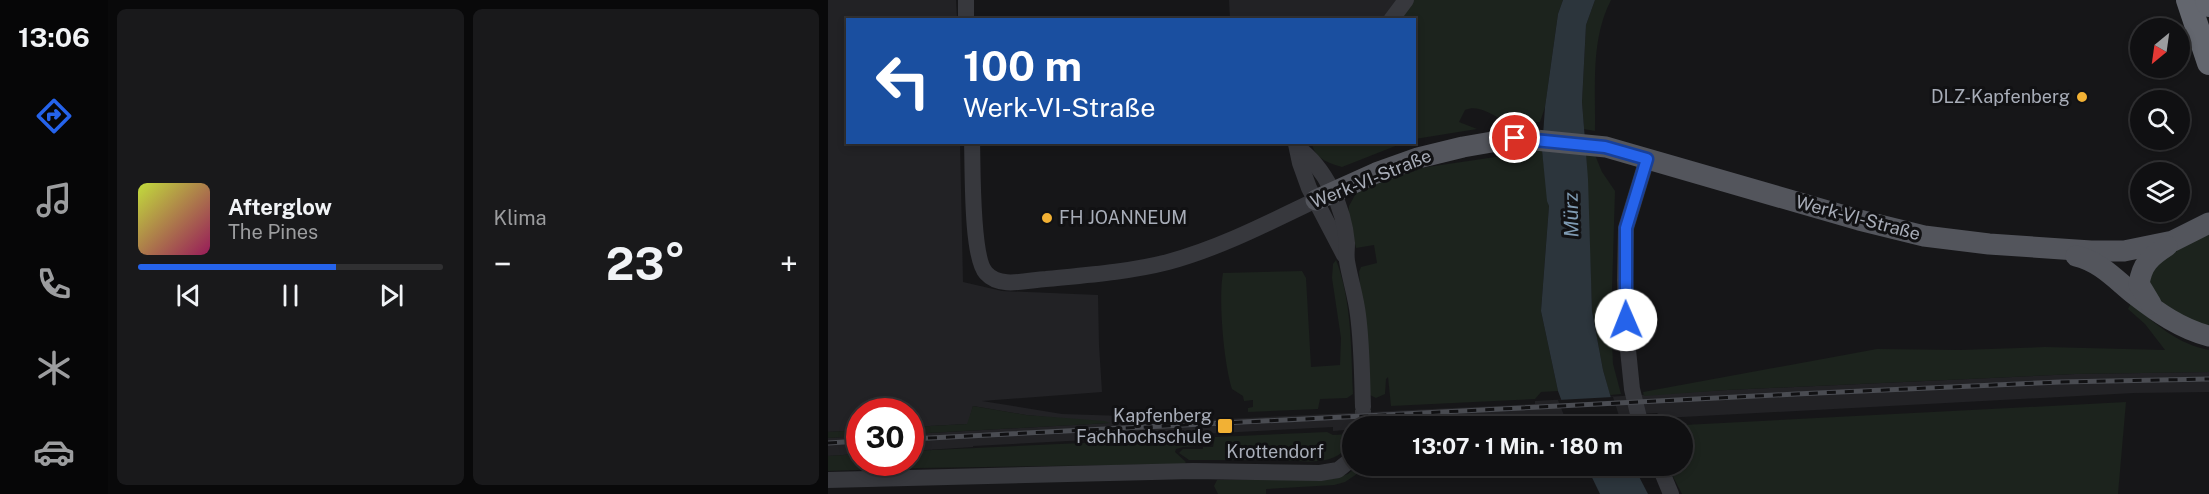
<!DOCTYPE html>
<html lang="de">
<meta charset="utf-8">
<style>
:root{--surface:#101012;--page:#19191b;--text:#f1f3f6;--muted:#9c9d9f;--line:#303032;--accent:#2563eb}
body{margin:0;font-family:"Public Sans",sans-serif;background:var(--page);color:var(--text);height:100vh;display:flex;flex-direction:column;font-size:22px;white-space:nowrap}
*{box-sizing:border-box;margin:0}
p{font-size:20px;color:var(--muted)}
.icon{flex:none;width:33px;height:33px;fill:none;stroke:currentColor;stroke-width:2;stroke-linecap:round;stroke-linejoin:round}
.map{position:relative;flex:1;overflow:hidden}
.drawer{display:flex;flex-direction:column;gap:9px;padding:9px;background:#09090a;width:720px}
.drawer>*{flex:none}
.hud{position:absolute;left:18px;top:18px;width:570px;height:126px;border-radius:0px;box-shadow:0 3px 9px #0003,0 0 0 2px var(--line);background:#1a4fa0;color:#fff;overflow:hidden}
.needle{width:39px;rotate:209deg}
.fabs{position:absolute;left:1302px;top:18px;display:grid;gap:12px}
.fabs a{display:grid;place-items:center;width:60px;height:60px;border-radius:50%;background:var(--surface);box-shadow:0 3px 9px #0003,0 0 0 2px var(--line);font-size:30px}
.speed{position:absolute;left:18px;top:398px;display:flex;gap:12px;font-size:30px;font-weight:700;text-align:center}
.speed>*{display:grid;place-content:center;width:78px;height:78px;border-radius:50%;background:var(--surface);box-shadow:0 3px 9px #0003,0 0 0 2px var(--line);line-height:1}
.speed .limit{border:9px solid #d22;background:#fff;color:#111}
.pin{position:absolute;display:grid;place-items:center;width:51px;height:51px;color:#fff;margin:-26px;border:3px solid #fff;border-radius:50%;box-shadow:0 2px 6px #0007}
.me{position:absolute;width:66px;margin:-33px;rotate:359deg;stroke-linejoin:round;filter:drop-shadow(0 0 4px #0008)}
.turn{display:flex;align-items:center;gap:21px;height:126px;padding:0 18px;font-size:27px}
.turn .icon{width:78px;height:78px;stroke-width:2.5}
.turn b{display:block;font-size:42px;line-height:51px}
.big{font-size:45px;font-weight:700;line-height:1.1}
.drawer .widget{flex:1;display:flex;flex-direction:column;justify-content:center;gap:9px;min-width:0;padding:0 21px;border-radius:9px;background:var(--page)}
.song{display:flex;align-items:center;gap:18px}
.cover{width:72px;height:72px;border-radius:9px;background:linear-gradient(135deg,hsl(70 70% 55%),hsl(330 70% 35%))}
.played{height:6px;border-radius:3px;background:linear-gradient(90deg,var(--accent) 65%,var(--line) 65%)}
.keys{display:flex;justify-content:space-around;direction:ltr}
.heat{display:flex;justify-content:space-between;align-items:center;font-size:33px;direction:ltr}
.drawer .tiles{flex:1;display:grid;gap:9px;grid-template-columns:repeat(2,1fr)}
.trip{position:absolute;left:514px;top:416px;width:351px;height:60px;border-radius:30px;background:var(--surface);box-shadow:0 3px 9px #0003,0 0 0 2px var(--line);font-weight:700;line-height:60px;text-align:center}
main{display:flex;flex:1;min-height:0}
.dock{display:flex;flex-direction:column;width:108px;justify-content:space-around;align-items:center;background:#060607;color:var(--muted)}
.dock .icon{width:42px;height:42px}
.dock .current{color:var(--accent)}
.dock b{font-size:27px;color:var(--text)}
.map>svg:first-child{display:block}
.built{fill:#222225}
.green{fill:#1c231d}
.water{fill:#2c353c}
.pier{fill:#161618}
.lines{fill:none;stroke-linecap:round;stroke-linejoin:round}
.minor-tunnel{stroke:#333438;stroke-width:16;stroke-dasharray:16 8;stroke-linecap:butt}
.minor{stroke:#37383d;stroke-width:16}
.major{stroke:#53555c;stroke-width:21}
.highway{stroke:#63666e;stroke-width:24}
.rail-casing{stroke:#4a4c52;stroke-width:5}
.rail{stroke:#111113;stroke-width:3;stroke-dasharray:9;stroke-linecap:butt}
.route-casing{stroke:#184099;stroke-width:15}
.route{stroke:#2563eb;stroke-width:10}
.poi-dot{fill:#f2b134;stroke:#111113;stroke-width:2}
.labels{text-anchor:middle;stroke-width:6;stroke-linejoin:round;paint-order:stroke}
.poi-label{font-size:18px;fill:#a8adb8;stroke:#111113;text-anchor:end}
.street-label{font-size:18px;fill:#a8adb8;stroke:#111113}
.water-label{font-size:20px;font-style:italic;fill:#7f9bb3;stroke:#111113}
</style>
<main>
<nav class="dock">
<b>13:06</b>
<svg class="icon current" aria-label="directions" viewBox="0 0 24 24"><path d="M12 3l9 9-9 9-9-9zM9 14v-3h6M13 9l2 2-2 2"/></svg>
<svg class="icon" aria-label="music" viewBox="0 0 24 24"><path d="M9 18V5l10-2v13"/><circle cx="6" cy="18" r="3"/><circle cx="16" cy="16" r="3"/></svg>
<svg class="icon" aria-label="phone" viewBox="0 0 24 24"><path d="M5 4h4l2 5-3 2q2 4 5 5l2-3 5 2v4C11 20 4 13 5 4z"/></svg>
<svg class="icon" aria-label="climate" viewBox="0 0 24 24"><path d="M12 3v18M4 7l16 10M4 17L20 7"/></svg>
<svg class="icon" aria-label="car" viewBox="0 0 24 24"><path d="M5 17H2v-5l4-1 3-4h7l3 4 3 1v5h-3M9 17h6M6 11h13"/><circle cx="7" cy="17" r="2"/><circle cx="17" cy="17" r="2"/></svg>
</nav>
<section class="drawer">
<div class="tiles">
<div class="widget">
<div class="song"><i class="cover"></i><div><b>Afterglow</b><p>The Pines</p></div></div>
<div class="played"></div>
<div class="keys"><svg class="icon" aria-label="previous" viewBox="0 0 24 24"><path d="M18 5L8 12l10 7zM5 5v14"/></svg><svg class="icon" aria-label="pause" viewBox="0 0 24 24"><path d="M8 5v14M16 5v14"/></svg><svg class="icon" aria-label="next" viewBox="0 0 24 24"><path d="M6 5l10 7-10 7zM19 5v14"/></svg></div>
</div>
<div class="widget"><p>Klima</p>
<div class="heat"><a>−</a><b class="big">23°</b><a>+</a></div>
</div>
</div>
</section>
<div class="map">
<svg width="1381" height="494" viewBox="0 0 1381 494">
<rect width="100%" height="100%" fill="#161618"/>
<g class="built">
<path d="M0 0H128L129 19 20 20V142L132 143 135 282 174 291 270 295 271 345 274 392 154 401 234 414 296 416 344 413 345 418 376 420 707 404V401L899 390 1247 374 1381 372V392L1306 393 835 418 829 413 727 418 720 422 652 426H525V430H517L505 431V427L145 446V447L83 451V434L280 423 198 415 145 406 140 424 83 427 82 411H32L31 430 0 432Z"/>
<path d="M401 0H572L557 20 402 19Z"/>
<path d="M31 436V454L0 456V438Z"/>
</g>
<g class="green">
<path d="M584 0H735L730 14 717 107 712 122C702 122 687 125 678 121 663 116 653 104 637 110L631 122 649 129 587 139 586 20H566Z"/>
<path d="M767 0H783C762 41 768 87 767 131L756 129 754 102 758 25Z"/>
<path d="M484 143H575L514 167C501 163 486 159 484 143Z"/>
<path d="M714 150 721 206 713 311 730 391 713 392 707 399 563 406 560 377 558 379 557 394 548 398 540 394 531 272 533 267 549 263 546 245 528 248 520 217 521 206 527 195 540 183 586 169Z"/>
<path d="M758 154 767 155 774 172 787 191 783 323 785 364 793 394 782 395 775 370 764 311Z"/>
<path d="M1381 231V327C1356 318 1333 307 1318 284L1330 259Z"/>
<path d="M508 260C524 301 523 350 525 394L519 398 492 399 490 409 420 412V408L425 407V400L416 401 415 396 404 389C396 364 390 299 395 273L474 271 478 278 483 367 512 365 513 338 504 278 505 264Z"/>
<path d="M1303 303C1326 323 1351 345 1381 350V372L1247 374 899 390 816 396 815 392 1049 349 1132 350 1217 347 1337 350 1317 324 1300 309Z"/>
<path d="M1298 402 1290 494H854L839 465H855V426H837Z"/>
<path d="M145 406 198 415 276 421 282 423 83 434V427L139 424Z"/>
<path d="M31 430V436L0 438V432Z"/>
<path d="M499 432 505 435 524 434C517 467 483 461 458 461L457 455H435L434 460H361L351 453 355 449H375V447H385L387 437Z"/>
<path d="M362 438 370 446 355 447 348 449 347 452 358 462 356 464 90 468 0 471V456L31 454 32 462H82L83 451Z"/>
<path d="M530 465H542L517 482 506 485 438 489V494H390L386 486 389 480 505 479 520 474Z"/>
</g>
<g class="water">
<path d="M735 0H767L758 25 754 102 760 179 764 311 775 370 791 426H743L730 391 713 311 721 206 719 201 714 150 717 107 730 14Z"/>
<path d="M758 465H805L820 494H772Z"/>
</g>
<path class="pier" d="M785 397 791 416 737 418 730 400Z"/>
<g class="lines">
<path class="minor-tunnel" d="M535 426V407"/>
<g class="minor">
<path d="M138 0V20"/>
<path d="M563 20 578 0"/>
<path d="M144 142C145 168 143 257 158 273 172 289 199 280 218 279 259 275 301 272 340 262 392 248 440 223 488 200"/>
<path d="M468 144 472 163 481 188 516 255"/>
<path d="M469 147C498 168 516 208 519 243 519 249 518 255 519 261 522 279 528 297 530 315 534 345 534 376 535 407"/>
<path d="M813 426 804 389 799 340 797 280 798 228 819 159"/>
<path d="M831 465 843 494"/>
<path d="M0 480 365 471 492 473 510 470 525 458"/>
</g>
<g class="major">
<path d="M488 200 548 173 590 158 635 147 687 138 778 147 1031 220 1096 236 1161 244 1263 251H1296L1345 241 1381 223"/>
<path d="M1248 256C1273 262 1288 280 1307 295 1329 312 1353 329 1381 336"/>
<path d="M1323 304 1311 284C1314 264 1322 257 1339 246"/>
</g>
<g class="highway">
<path d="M1360 0 1381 63"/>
<path d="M1379 0 1381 5"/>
</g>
<g class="rail-casing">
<g id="rail">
<path d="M82 439 968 394 1232 382 1381 379"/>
<path d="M0 443 32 441"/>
</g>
</g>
<use href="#rail" class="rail"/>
</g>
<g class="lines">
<g class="route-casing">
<path id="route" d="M687 138 777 147 819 159 798 228V320"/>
</g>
<use href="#route" class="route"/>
</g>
<g class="poi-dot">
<circle cx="1254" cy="97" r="6"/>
<circle cx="219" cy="218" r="6"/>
<rect x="389" y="418" width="16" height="16" rx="3"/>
</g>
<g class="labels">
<g class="poi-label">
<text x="1242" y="103">DLZ-Kapfenberg</text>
<text x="231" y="224" text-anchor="start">FH JOANNEUM</text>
<text x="384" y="422">Kapfenberg<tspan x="384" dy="21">Fachhochschule</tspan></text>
</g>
<g class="street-label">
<text transform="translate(543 179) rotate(-22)" y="6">Werk-VI-Straße</text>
<text transform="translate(1030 218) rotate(15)" y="6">Werk-VI-Straße</text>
<text x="447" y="458">Krottendorf</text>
</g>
<g class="water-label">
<text transform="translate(743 215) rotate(-91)" y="7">Mürz</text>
</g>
</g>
</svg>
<div class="fabs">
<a><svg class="needle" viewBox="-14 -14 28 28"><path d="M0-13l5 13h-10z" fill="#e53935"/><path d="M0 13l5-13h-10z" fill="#9c9d9f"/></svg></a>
<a><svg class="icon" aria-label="search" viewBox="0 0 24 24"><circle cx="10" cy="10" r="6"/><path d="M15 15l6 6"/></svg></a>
<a><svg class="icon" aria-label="layers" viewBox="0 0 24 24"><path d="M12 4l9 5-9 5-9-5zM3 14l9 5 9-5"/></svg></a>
</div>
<div class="speed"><div class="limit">30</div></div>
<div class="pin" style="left:687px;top:138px;background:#d93025"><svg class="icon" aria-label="arrive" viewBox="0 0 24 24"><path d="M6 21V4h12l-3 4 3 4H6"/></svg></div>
<svg class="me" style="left:798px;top:320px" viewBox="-20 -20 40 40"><circle r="19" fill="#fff"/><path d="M0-13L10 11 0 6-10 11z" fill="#2563eb"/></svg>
<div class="trip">13:07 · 1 Min. · 180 m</div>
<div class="hud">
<div class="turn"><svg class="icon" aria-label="left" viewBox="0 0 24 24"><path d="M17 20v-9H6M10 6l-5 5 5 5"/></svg><div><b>100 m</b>Werk-VI-Straße</div></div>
</div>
</div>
</main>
